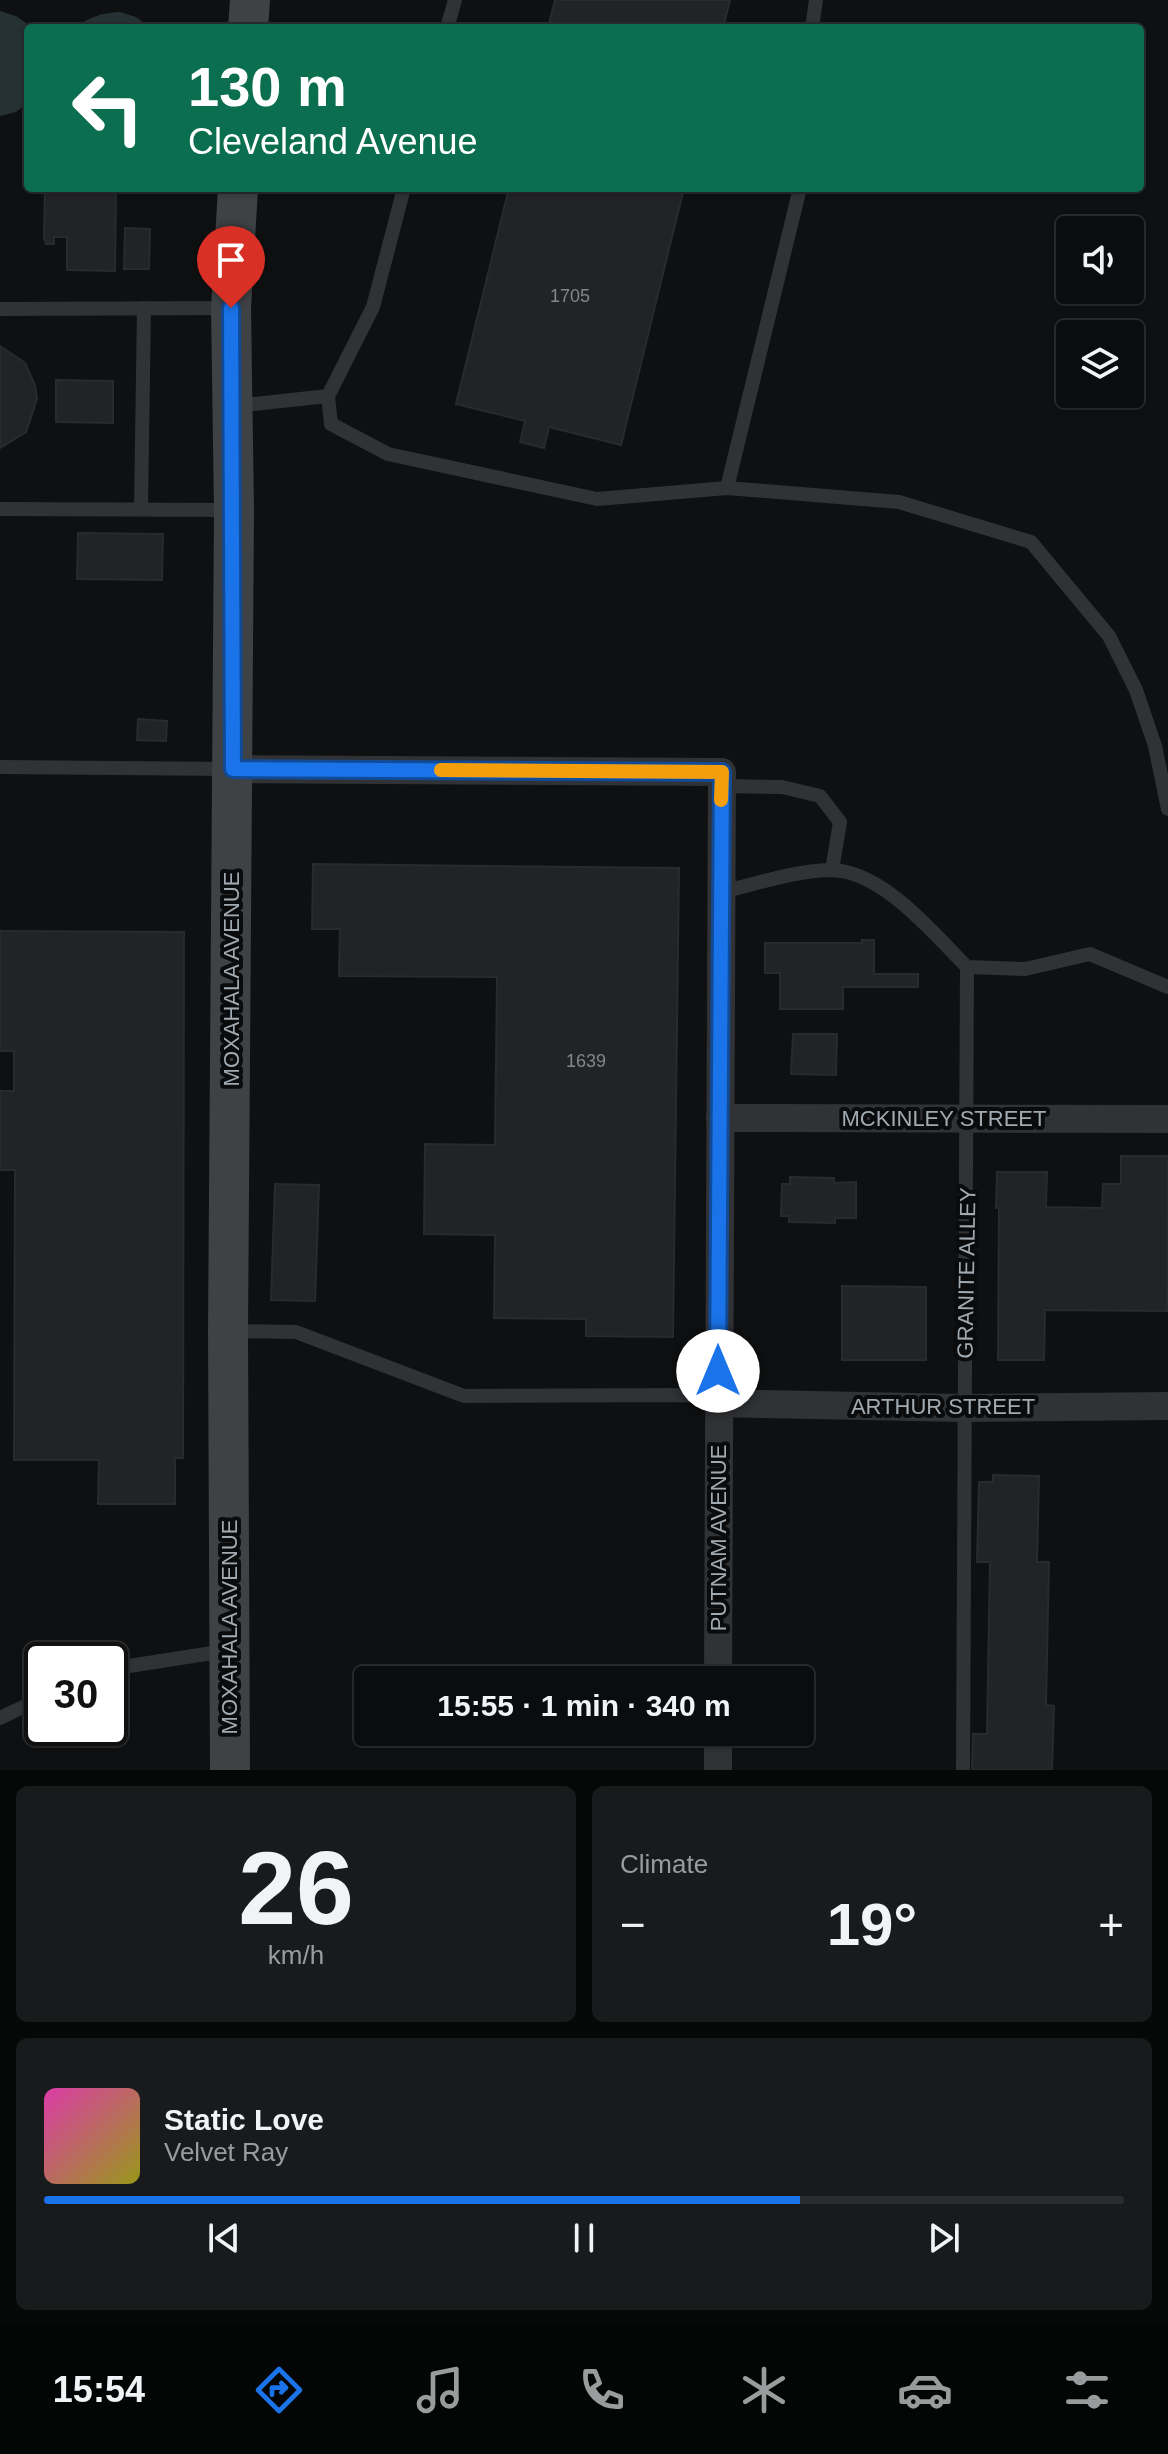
<!DOCTYPE html>
<meta charset="utf-8">
<style>
:root{--surface:#0b0c0d;--page:#191a1b;--text:#f1f3f6;--muted:#9a9b9d;--line:#2b2c2e;--accent:#1a73e8}
body{margin:0;font-family:Arial,sans-serif;background:var(--page);color:var(--text);height:100vh;display:flex;flex-direction:column;font-size:30px;white-space:nowrap}
*{box-sizing:border-box;margin:0}
p{font-size:26px;color:var(--muted)}
.icon{flex:none;width:44px;height:44px;fill:none;stroke:currentColor;stroke-width:2;stroke-linecap:round;stroke-linejoin:round}
.map{position:relative;height:1770px;overflow:hidden}
.drawer{display:flex;flex-direction:column;gap:16px;padding:16px;background:#060707;flex:1}
.drawer>*{flex:none}
.top-card{position:absolute;left:24px;top:24px;width:1120px;height:168px;border-radius:8px;box-shadow:0 2px 6px #0004,0 0 0 2px var(--line);background:#0b6e4f;color:#fff;overflow:hidden}
.tools{position:absolute;left:1056px;top:216px;display:grid;gap:16px}
.tools a{display:grid;place-items:center;width:88px;height:88px;border-radius:8px;background:var(--surface);box-shadow:0 2px 6px #0004,0 0 0 2px var(--line);font-size:40px}
.speed{position:absolute;left:24px;top:1642px;display:flex;gap:16px;font-size:40px;font-weight:700;text-align:center}
.speed>*{display:grid;place-content:center;width:104px;height:104px;border-radius:50%;background:var(--surface);box-shadow:0 2px 6px #0004,0 0 0 2px var(--line);line-height:1}
.speed .limit{border:4px solid #111;border-radius:12px;background:#fff;color:#111}
.pin{position:absolute;display:grid;place-items:center;width:68px;height:68px;color:#fff;margin:-82px -34px;border-radius:50% 50% 50% 0;rotate:-45deg;box-shadow:0 0 8px #0007}
.pin .icon{rotate:45deg}
.me{position:absolute;width:88px;margin:-44px;rotate:0deg;stroke-linejoin:round;filter:drop-shadow(0 0 6px #0008)}
.turn{display:flex;align-items:center;gap:28px;height:168px;padding:0 32px;font-size:36px}
.turn .icon{width:104px;height:104px;stroke-width:2.5}
.turn b{display:block;font-size:56px;line-height:68px}
.big{font-size:60px;font-weight:800;line-height:1.1}
.drawer .widget{flex:1;display:flex;flex-direction:column;justify-content:center;gap:12px;min-width:0;padding:0 28px;border-radius:12px;background:var(--page)}
.drawer .dial{align-items:center;gap:0}
.dial b{font-size:104px;line-height:1}
.song{display:flex;align-items:center;gap:24px}
.cover{width:96px;height:96px;border-radius:12px;background:linear-gradient(135deg,hsl(320 70% 55%),hsl(60 70% 35%))}
.played{height:8px;border-radius:4px;background:linear-gradient(90deg,var(--accent) 70%,var(--line) 70%)}
.keys{display:flex;justify-content:space-around;direction:ltr}
.heat{display:flex;justify-content:space-between;align-items:center;font-size:44px;direction:ltr}
.drawer .tiles{flex:1;display:grid;gap:16px;grid-template-columns:1fr 1fr}
.widget:last-child{grid-column:span 2}
.trip{position:absolute;left:354px;top:1666px;width:460px;height:80px;border-radius:8px;background:var(--surface);box-shadow:0 2px 6px #0004,0 0 0 2px var(--line);font-weight:800;line-height:80px;text-align:center}
.menu{display:flex;height:128px;justify-content:space-around;align-items:center;background:#040505;color:var(--muted)}
.menu .icon{width:56px;height:56px}
.menu .active{color:var(--accent)}
.menu b{font-size:36px;color:var(--text)}
.map>svg:first-child{display:block}
.water{fill:#263134}
.building{fill:#222325;stroke:#292a2d;stroke-width:2}
.lines{fill:none;stroke-linecap:round;stroke-linejoin:round}
.lane{stroke:#303235;stroke-width:14}
.street{stroke:#303235;stroke-width:28}
.secondary{stroke:#3e4245;stroke-width:40}
.route-casing{stroke:#114b97;stroke-width:20}
.route{stroke:#1a73e8;stroke-width:14}
.slow{stroke:#f59e0b;stroke-width:14}
.labels{text-anchor:middle;stroke-width:8;stroke-linejoin:round;paint-order:stroke}
.number-label{font-size:18px;fill:#80888d}
.street-label{font-size:22px;fill:#a1aab1;stroke:#0a0b0c}
</style>
<div class="map">
<svg width="1168" height="1770" viewBox="0 0 1168 1770">
<rect width="100%" height="100%" fill="#0f1011"/>
<g class="water">
<path d="M0 11 16 16 33 28H28V103L16 112 0 116Z"/>
<path d="M120 12 136 17 151 28H76C90 16 102 13 120 12Z"/>
</g>
<g class="building">
<path d="M555 0H730L723 28H548Z"/>
<path d="M45 188H116L115 271 67 270V237H54V244H46L44 237Z"/>
<path d="M509 188H684L621 445 549 427 544 448 520 442 525 421 456 404Z"/>
<path d="M125 228 150 229 149 269H124Z"/>
<path d="M0 346 25 363 35 385 37 399 26 432 0 448Z"/>
<path d="M56 380 113 381V423L56 422Z"/>
<path d="M78 533 163 534 162 580 77 579Z"/>
<path d="M138 719 167 721 166 741 137 740Z"/>
<path d="M313 864 679 868 673 1337 586 1336V1319L494 1318 495 1235 424 1234 425 1144 495 1145 497 977 339 976 340 929H312Z"/>
<path d="M0 931 184 932 183 1458H175V1504H98L99 1460H14L15 1170H0V1091H14V1051H0Z"/>
<path d="M862 940H874V974H918V987H843V1009H780V973H765V943H862Z"/>
<path d="M793 1034H837L836 1075 791 1074Z"/>
<path d="M1121 1156H1168L1167 1311 1045 1310 1044 1360H998L999 1208H996L997 1172H1047L1046 1207 1102 1208 1103 1184H1121Z"/>
<path d="M790 1177 834 1178V1183L856 1182V1218H835V1223L789 1222V1216H781L782 1184H790Z"/>
<path d="M275 1184 319 1185 315 1301 271 1300Z"/>
<path d="M842 1286 926 1287V1360H842Z"/>
<path d="M993 1475 1039 1476 1037 1562H1049L1046 1705 1054 1706 1052 1770H972L973 1734H987L990 1562H977L979 1482H993Z"/>
</g>
<g class="lines">
<g class="lane">
<path d="M447 28 455 0"/>
<path d="M812 28 816 0"/>
<path d="M0 309 227 308"/>
<path d="M328 396 331 424 388 454 597 499 727 488 899 502 1031 542 1109 636 1136 690 1155 746 1168 809"/>
<path d="M235 406 328 396 373 307 404 188"/>
<path d="M727 488 800 188"/>
<path d="M0 509 233 510"/>
<path d="M141 509 144 308"/>
<path d="M0 767 232 769"/>
<path d="M721 786 782 787 820 796 840 822 832 870"/>
<path d="M721 892C756 884 793 871 830 870 882 870 933 933 967 967L1025 969 1090 954 1168 987"/>
<path d="M231 1331 296 1332 464 1396 688 1395 717 1403"/>
<path d="M110 1669 225 1651"/>
<path d="M0 1718 42 1698"/>
<path d="M963 1770 967 967"/>
</g>
<g class="street">
<path d="M233 769 722 772 718 1680"/>
<path d="M720 1118 1168 1119"/>
<path d="M717 1403 964 1408 1168 1406"/>
<path d="M718 1732V1770"/>
</g>
<g class="secondary">
<path d="M248 28 250 0"/>
<path d="M230 1770 228 1331 234 510 231 308 238 188"/>
</g>
</g>
<g class="lines">
<g class="route-casing">
<path id="route" d="M231 308 233 769 722 772 718 1371"/>
</g>
<use href="#route" class="route"/>
<path class="slow" d="M441 770 722 772 721 800"/>
</g>
<g class="labels">
<g class="number-label">
<text x="570" y="302">1705</text>
<text x="586" y="1067">1639</text>
</g>
<g class="street-label">
<text transform="translate(231 979) rotate(-90)" y="8">MOXAHALA AVENUE</text>
<text x="944" y="1126">MCKINLEY STREET</text>
<text transform="translate(966 1273) rotate(-89)" y="8">GRANITE ALLEY</text>
<text x="943" y="1414">ARTHUR STREET</text>
<text transform="translate(718 1538) rotate(-90)" y="8">PUTNAM AVENUE</text>
<text transform="translate(229 1627) rotate(-90)" y="8">MOXAHALA AVENUE</text>
</g>
</g>
</svg>
<div class="tools">
<a><svg class="icon" aria-label="sound" viewBox="0 0 24 24"><path d="M4 9h4l5-4v14l-5-4H4zM17 9q2 3 0 6"/></svg></a>
<a><svg class="icon" aria-label="layers" viewBox="0 0 24 24"><path d="M12 4l9 5-9 5-9-5zM3 14l9 5 9-5"/></svg></a>
</div>
<div class="speed"><div class="limit">30</div></div>
<div class="pin" style="left:231px;top:308px;background:#d93025"><svg class="icon" aria-label="arrive" viewBox="0 0 24 24"><path d="M6 21V4h12l-3 4 3 4H6"/></svg></div>
<svg class="me" style="left:718px;top:1371px" viewBox="-20 -20 40 40"><circle r="19" fill="#fff"/><path d="M0-13L10 11 0 6-10 11z" fill="#1a73e8"/></svg>
<div class="trip">15:55 · 1 min · 340 m</div>
<div class="top-card">
<div class="turn"><svg class="icon" aria-label="left" viewBox="0 0 24 24"><path d="M17 20v-9H6M10 6l-5 5 5 5"/></svg><div><b>130 m</b>Cleveland Avenue</div></div>
</div>
</div>
<section class="drawer">
<div class="tiles">
<div class="widget dial"><b>26</b><p>km/h</p></div>
<div class="widget"><p>Climate</p>
<div class="heat"><a>−</a><b class="big">19°</b><a>+</a></div>
</div>
<div class="widget">
<div class="song"><i class="cover"></i><div><b>Static Love</b><p>Velvet Ray</p></div></div>
<div class="played"></div>
<div class="keys"><svg class="icon" aria-label="previous" viewBox="0 0 24 24"><path d="M18 5L8 12l10 7zM5 5v14"/></svg><svg class="icon" aria-label="pause" viewBox="0 0 24 24"><path d="M8 5v14M16 5v14"/></svg><svg class="icon" aria-label="next" viewBox="0 0 24 24"><path d="M6 5l10 7-10 7zM19 5v14"/></svg></div>
</div>
</div>
</section>
<nav class="menu">
<b>15:54</b>
<svg class="icon active" aria-label="directions" viewBox="0 0 24 24"><path d="M12 3l9 9-9 9-9-9zM9 14v-3h6M13 9l2 2-2 2"/></svg>
<svg class="icon" aria-label="music" viewBox="0 0 24 24"><path d="M9 18V5l10-2v13"/><circle cx="6" cy="18" r="3"/><circle cx="16" cy="16" r="3"/></svg>
<svg class="icon" aria-label="phone" viewBox="0 0 24 24"><path d="M5 4h4l2 5-3 2q2 4 5 5l2-3 5 2v4C11 20 4 13 5 4z"/></svg>
<svg class="icon" aria-label="climate" viewBox="0 0 24 24"><path d="M12 3v18M4 7l16 10M4 17L20 7"/></svg>
<svg class="icon" aria-label="car" viewBox="0 0 24 24"><path d="M5 17H2v-5l4-1 3-4h7l3 4 3 1v5h-3M9 17h6M6 11h13"/><circle cx="7" cy="17" r="2"/><circle cx="17" cy="17" r="2"/></svg>
<svg class="icon" aria-label="filters" viewBox="0 0 24 24"><path d="M4 7h16M4 17h16"/><circle cx="9" cy="7" r="2"/><circle cx="15" cy="17" r="2"/></svg>
</nav>
